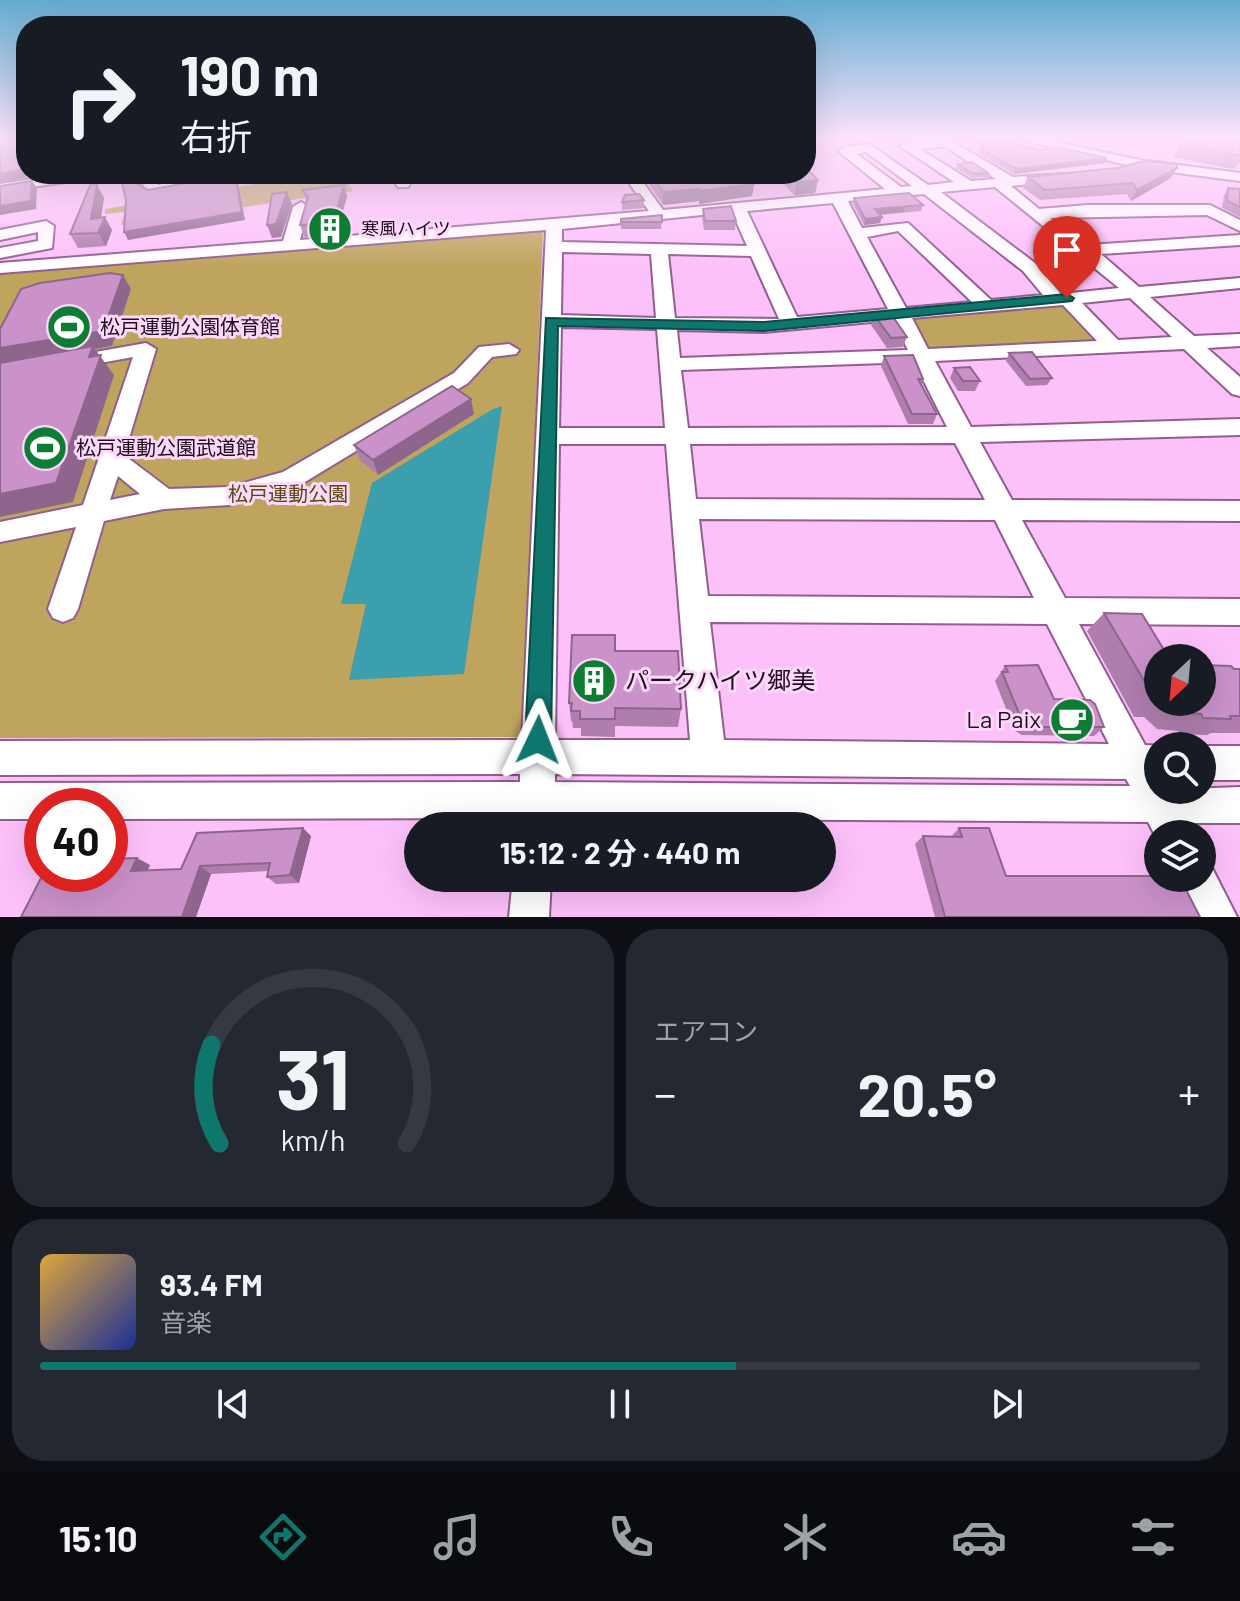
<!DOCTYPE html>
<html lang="ja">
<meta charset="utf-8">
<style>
:root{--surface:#171b24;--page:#242831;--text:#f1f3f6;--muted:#9ea1a6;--line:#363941;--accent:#0f766e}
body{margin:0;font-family:Barlow,"Noto Sans JP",sans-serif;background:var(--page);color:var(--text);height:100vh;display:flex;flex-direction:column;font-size:30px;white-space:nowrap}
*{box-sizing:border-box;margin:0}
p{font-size:26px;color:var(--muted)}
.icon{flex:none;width:44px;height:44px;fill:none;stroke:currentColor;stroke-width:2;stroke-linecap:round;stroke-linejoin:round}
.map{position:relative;height:917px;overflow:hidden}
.details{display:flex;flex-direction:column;gap:12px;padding:12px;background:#0d0f14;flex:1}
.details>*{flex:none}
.guide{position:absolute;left:16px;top:16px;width:800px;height:168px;border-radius:32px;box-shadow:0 8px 32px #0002;background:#171b24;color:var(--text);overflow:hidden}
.needle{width:52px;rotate:206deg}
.fabs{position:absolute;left:1144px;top:644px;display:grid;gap:16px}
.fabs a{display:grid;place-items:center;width:72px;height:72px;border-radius:50%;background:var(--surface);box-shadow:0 8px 32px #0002;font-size:40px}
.speed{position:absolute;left:24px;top:788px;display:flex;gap:16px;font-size:40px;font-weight:700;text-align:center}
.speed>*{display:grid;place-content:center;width:104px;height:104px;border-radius:50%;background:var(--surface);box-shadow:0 8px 32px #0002;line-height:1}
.speed .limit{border:12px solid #d22;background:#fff;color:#111}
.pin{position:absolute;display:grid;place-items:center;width:68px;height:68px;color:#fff;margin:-82px -34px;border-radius:50% 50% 50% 0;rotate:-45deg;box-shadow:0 0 8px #0007}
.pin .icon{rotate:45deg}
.me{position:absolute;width:88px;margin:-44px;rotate:2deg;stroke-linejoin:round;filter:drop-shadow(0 0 6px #0008)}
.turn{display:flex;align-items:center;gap:28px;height:168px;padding:0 32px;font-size:36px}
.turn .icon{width:104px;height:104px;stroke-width:2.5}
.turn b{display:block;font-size:56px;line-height:68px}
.big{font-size:60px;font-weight:700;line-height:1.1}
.details .card{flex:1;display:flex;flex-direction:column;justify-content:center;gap:12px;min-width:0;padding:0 28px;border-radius:32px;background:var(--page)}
.details .dial{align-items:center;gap:0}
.dial svg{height:208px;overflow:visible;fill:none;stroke:var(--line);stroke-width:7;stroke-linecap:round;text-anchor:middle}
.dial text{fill:var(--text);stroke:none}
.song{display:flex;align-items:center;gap:24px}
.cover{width:96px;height:96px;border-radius:12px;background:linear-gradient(135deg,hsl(40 70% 55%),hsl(230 70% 35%))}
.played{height:8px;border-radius:4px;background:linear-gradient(90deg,var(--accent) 60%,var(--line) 60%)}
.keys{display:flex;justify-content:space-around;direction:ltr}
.heat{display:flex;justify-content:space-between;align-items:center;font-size:44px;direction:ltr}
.details .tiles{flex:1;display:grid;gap:12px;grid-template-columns:1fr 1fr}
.card:last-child{grid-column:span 2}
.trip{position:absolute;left:404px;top:812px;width:432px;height:80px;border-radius:40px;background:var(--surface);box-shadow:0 8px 32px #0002;font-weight:700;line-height:80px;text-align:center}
.tab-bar{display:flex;height:128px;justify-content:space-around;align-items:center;background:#090b0e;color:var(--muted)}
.tab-bar .icon{width:56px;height:56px}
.tab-bar .on{color:var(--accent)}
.tab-bar b{font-size:36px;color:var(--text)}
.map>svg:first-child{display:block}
.green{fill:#bfa45e}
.water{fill:#3c9fad}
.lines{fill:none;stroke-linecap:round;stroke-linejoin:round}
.minor-casing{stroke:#925d90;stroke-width:4}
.minor{fill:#fff;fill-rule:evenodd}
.wall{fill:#af7ead}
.shaded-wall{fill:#8e668d}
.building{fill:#cb92c9;stroke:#8e668d;stroke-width:2}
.route{fill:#0f766e;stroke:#0a4d48;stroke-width:2}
.labels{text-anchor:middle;stroke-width:6;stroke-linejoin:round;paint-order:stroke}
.far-poi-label{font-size:18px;fill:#200b1f;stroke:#fcd8fa;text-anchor:start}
.poi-label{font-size:20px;fill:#200b1f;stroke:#fcd8fa;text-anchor:start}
.park-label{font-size:20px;fill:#5a4711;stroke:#fcd8fa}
.near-poi-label{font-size:24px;fill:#200b1f;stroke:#fcd8fa;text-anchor:start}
</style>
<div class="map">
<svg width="1240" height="917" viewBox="0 0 1240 917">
<rect width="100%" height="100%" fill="#fdc1fa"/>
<g class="green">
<path d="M314 174H342L353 191 121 225 125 212 105 214V209Z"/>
<path d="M543 230 523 737 0 738V271Z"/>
<path d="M1061 303 1104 341 936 351 925 347 912 320 916 316Z"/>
</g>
<path class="water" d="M502 406 464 674 349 680 366 604H341L372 483 493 409Z"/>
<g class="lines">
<g class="minor-casing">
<g id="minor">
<path d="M946 138 1013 177 1063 174V180L1058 181 1011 186 1039 209 1088 205H1210L1240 220V231L1207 215 1050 218 1088 245 1240 235V245L1101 254 1139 287 1240 278V288L1150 297 1194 336 1240 334V346L1207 348 1240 377V396L1232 394 1184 349 935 361 971 427 1240 419V435L980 442 1012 500 1240 501V521L1022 520 1065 598 1240 599V625L1079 624 1145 745 1161 746H1158V790L1240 787V823H1188L1193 834H1158V841L1148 822 555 818 554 826H518V818L110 819V806H42V819H0V783L520 782V774L0 775V741L522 740 546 230 0 273V263L283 241 293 207 301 202 309 207 300 240 649 211 627 180 618 174H637L663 210 885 189 838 151 845 147 869 144 928 185 954 182 900 146 907 142ZM944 146 996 179 971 181 920 149ZM866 152 912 186 901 187 857 154ZM995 187 1119 288 1061 294 1035 263 941 192ZM924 194 1023 271 1043 295 991 300 908 223 862 228 848 201ZM833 203 888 309 797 317 747 211ZM732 212 747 246 562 242V229ZM898 231 972 302 906 308 867 237ZM562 252 651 254 656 318 561 315ZM668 254 751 256 779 319 675 318ZM1130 298 1172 337 1118 340 1082 303ZM1063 305 1097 341 928 349 912 318ZM893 320 908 350 680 358 677 330 764 332ZM561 327 657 329 665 428H559ZM914 362 947 427 688 428 681 370ZM955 443 985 500 696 499 690 444ZM559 444H666L690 740H555ZM699 519 995 520 1034 598 708 596ZM710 622 1047 624 1109 744 724 740ZM555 774 1126 779 1130 786 555 782Z"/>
<path d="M1014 138H1036L1140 160 1240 173V181L1140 168Z"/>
<path d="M64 174H99L92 178 0 192V184Z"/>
<path d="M142 174H156L158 185 209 174H223L224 179 217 183 151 195 144 191Z"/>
<path d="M389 174H403L410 184 408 187H398Z"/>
<path d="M46 221 54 226 52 248 0 258V248L38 241V232L0 240V230Z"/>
<path d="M146 343 156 349 124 455 169 489 229 487 283 472 454 373 479 347 509 344 519 350 516 354 492 357 468 383 300 485 229 505 164 509 104 521 78 609 73 618 63 622 53 618 48 609 76 527 0 542V522L83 505 133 357 73 368 63 362 73 356ZM118 476 140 494 110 500Z"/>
<rect x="1202" y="746" width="38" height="34"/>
<path d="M1202 861 1210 864 1237 917H1195L1177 878H1202Z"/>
<path d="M513 878H551L549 917H509Z"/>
</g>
</g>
<use href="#minor" class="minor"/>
</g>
<g class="wall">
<path d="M966 138H1004L999 141 1039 150 1107 158 1105 163 1014 174 978 153 980 148 983 146Z"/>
<path d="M1240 138V162L1233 169 1174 157 1181 144Z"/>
<path d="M958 164 988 173 987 177 972 178 956 168Z"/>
<path d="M1177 168 1171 178 1131 201 1127 194 1040 200 1023 188 1028 177Z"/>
<path d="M642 174H745L754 184 752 196 699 204V201L663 205Z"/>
<path d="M775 174H806L818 180 815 193 794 195Z"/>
<path d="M97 185 104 198 101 217 112 230 106 246 78 248 70 234Z"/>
<path d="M1228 188 1240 189V217L1222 208 1224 195Z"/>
<path d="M302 190 347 196 337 234 304 237 300 225 307 202Z"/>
<path d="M854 198 923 205 921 211 880 215 882 217 880 223 864 225 853 204Z"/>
<path d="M644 200V208L622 210V202Z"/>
<path d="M703 209 736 221 735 230H704L702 218Z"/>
<path d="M662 215 661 229H621V219Z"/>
<path d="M874 315 907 337 903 347 887 348 871 325Z"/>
<path d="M1009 353 1052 378 1047 385 1026 386 1006 361Z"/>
<path d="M884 356 923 379 921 385 937 414 933 424H908L881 366Z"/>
<path d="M954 368 980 381 975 391H958L950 378Z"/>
<path d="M471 399 474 414 378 475 360 460 354 445Z"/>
<path d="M1104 613 1158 658V702H1202L1234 669H1240V733H1211L1207 735 1180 734 1178 731 1157 729 1144 717H1134L1087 631Z"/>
<path d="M615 651 681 709 678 727 615 726V737L581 736V728H573L572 721H571L569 703Z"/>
<path d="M1005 666 1054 699 1104 727 1094 736 1022 735 1015 731 995 681Z"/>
<path d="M959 828 1006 876 1200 917H935L915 844 923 836 951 837Z"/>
<path d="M311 836 299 883 276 884 267 877 268 871 211 874 196 917H21L110 874V855L112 856 111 859 150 865 148 870 181 869Z"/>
</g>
<g class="shaded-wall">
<path d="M1107 158 1105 163 1014 174 1016 169Z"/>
<path d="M1177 168 1171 178 1131 201 1137 190Z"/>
<path d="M26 169V174H37L38 175 0 183V174Z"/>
<path d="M136 174H139L141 191 137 184Z"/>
<path d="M157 174H195L160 181Z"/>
<path d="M244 174H260L261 179 238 183 245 220 128 240 124 232 235 176Z"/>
<path d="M818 180 815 193 794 195 797 182Z"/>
<path d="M32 181 37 189 36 209 0 215V206Z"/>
<path d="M754 184 752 196 699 204 700 191Z"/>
<path d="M97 185 104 198 99 231 105 217 112 230 106 246 91 219Z"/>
<path d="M344 185 347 196 337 234 333 223Z"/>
<path d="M700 189 699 201 663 205V192Z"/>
<path d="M287 192 292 204 281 237 272 238 267 225Z"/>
<path d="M905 206 903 212 873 215 875 209Z"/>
<path d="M882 217 880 223 864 225 865 219Z"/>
<path d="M123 275 131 289 112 346 95 349 114 375 73 502 0 517V348Z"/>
<path d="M471 399 474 414 378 475 373 460Z"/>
<path d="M303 828 311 836 299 883 290 875Z"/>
<path d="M137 858 150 865 144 878 131 871Z"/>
<path d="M200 866 211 874 196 917H182Z"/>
</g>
<g class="building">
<path d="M0 138H26V169L0 174Z"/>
<path d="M978 138H997L994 139 1039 150 1057 147 1107 158 1016 169 980 148 988 142Z"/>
<path d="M1190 138H1240V156L1181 144Z"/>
<path d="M1144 161 1177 164V168L1137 190 1133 183 1045 190 1028 177 1117 168Z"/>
<path d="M972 162 988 173 973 174 958 164Z"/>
<path d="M806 168 818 180 797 182 789 174H806Z"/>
<path d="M120 174H136L137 184 148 190 214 178 220 174H244L235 176 242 212 124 232 126 200Z"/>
<path d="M651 174H745L754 184 700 191V189L663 192Z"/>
<path d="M32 181 31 201 0 206V186Z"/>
<path d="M91 183 97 185 91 219 105 217 98 233 70 234Z"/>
<path d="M344 185 333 223 300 225 308 197 302 190Z"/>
<path d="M1228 188 1240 189V207L1227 201Z"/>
<path d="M287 192 276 224 267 225 272 194Z"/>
<path d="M909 193 923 205 875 209 882 217 865 219 854 198Z"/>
<path d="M639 194 644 200 622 202 625 195Z"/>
<path d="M731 206 736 221H705L703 209Z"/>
<path d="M662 215V222H621V219Z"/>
<path d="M110 273 123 275 103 331 0 348V329L21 289 40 283Z"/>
<path d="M891 314 907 337 891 338 874 315Z"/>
<path d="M93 346 89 357 101 355 56 483 0 494V363Z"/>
<path d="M1032 352 1052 378 1030 379 1009 353Z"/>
<path d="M913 355 923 379H918L937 414H912L884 356Z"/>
<path d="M970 367 980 381H963L954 368Z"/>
<path d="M452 386 471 399 373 460 354 445Z"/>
<path d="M1104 613 1142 614 1169 658H1158V700L1155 699Z"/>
<path d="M572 635H615V651H678L681 709 615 708V719H580V711H571L572 703H569Z"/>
<path d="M1038 665 1054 699 1090 700 1095 704 1104 727H1030L1023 723 1002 672H1008L1005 666Z"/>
<path d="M1202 665 1231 666 1234 669H1240V716H1230L1231 719 1203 718 1201 714 1179 712 1168 702H1202Z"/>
<path d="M303 828 290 875 267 877 270 863 200 866 182 917H21L43 874H110V859L137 858 131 871 181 869 197 833Z"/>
<path d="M959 828H989L1006 876H1158V878H1180L1200 917H945L923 836 962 837Z"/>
</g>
<linearGradient id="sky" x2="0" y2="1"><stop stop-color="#63acd0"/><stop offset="0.52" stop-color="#fee3fd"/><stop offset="1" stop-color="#fee3fd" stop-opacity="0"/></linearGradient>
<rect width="1240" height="266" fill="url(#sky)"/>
<path class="route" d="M1067 294 1074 298 1072 301 764 331 558 326 551 740 547 749 538 753 529 749 525 740 546 318 764 322Z"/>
<defs>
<g id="building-disc" transform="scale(2.3)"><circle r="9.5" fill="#0d7d33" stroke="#fcd8fa"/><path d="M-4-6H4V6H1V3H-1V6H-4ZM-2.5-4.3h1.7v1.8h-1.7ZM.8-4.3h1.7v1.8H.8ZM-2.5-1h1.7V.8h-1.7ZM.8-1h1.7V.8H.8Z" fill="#fff"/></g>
<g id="stadium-disc" transform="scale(2.3)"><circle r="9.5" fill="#0d7d33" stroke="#fcd8fa"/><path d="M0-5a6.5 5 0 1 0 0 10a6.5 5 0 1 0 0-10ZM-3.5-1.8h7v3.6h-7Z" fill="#fff"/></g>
<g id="cafe-disc" transform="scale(2.3)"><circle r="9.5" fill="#0d7d33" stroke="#fcd8fa"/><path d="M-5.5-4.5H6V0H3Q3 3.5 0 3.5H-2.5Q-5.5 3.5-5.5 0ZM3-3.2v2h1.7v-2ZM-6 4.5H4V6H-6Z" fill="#fff"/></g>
</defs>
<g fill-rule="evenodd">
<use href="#building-disc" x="330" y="229"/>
<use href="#stadium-disc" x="69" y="327"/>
<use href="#stadium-disc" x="45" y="448"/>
<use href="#building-disc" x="594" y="681"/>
<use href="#cafe-disc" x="1072" y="720"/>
</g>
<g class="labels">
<g class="far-poi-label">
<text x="361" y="235">寒風ハイツ</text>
</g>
<g class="poi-label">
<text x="100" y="334">松戸運動公園体育館</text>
<text x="76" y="455">松戸運動公園武道館</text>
</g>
<g class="park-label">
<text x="288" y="501">松戸運動公園</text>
</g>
<g class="near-poi-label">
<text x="625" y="689">パークハイツ郷美</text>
<text x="1041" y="728" text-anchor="end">La Paix</text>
</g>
</g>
</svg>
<div class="fabs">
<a><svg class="needle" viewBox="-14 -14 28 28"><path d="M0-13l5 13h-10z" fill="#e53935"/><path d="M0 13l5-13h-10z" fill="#9ea1a6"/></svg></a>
<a><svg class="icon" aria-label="search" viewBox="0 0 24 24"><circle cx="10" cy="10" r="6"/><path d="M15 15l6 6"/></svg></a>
<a><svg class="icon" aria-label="layers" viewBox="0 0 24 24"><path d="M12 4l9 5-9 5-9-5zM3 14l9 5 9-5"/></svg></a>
</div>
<div class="speed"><div class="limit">40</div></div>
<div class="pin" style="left:1067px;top:298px;background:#d93025"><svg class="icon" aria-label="arrive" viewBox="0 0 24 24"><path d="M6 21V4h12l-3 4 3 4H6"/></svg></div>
<svg class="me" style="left:538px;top:740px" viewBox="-20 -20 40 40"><path d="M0-17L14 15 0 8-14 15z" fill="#0f766e" stroke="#fff" stroke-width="4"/></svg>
<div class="trip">15:12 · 2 分 · 440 m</div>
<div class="guide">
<div class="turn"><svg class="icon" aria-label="right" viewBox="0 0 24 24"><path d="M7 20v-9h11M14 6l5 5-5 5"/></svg><div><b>190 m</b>右折</div></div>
</div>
</div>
<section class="details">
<div class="tiles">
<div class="card dial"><svg viewBox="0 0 100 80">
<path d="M14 69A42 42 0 1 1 86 69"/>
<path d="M14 69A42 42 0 0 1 11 31" stroke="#0f766e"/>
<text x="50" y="56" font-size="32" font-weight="700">31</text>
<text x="50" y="72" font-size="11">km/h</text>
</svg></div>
<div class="card"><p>エアコン</p>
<div class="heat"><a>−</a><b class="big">20.5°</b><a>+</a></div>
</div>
<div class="card">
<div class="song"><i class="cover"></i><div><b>93.4 FM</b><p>音楽</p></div></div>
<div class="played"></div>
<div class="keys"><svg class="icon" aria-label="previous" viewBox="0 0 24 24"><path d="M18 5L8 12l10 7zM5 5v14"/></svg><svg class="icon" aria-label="pause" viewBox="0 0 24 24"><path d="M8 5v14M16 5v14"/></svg><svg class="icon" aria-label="next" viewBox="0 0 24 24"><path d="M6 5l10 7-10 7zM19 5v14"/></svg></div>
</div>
</div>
</section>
<nav class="tab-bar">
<b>15:10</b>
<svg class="icon on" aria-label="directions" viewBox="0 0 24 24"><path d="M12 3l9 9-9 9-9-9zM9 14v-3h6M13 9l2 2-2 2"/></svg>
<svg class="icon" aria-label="music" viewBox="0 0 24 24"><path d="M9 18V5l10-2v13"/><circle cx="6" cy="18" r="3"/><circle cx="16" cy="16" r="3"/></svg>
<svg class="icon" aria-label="phone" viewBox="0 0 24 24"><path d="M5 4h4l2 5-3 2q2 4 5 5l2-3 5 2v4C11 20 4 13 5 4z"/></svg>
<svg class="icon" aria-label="climate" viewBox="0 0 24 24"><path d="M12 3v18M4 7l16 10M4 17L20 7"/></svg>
<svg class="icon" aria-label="car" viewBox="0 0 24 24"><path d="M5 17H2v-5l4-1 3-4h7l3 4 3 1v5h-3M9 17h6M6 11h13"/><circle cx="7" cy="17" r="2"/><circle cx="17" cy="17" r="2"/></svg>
<svg class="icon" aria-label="filters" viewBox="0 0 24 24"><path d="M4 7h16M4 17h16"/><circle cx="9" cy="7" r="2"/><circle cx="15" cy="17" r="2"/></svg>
</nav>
